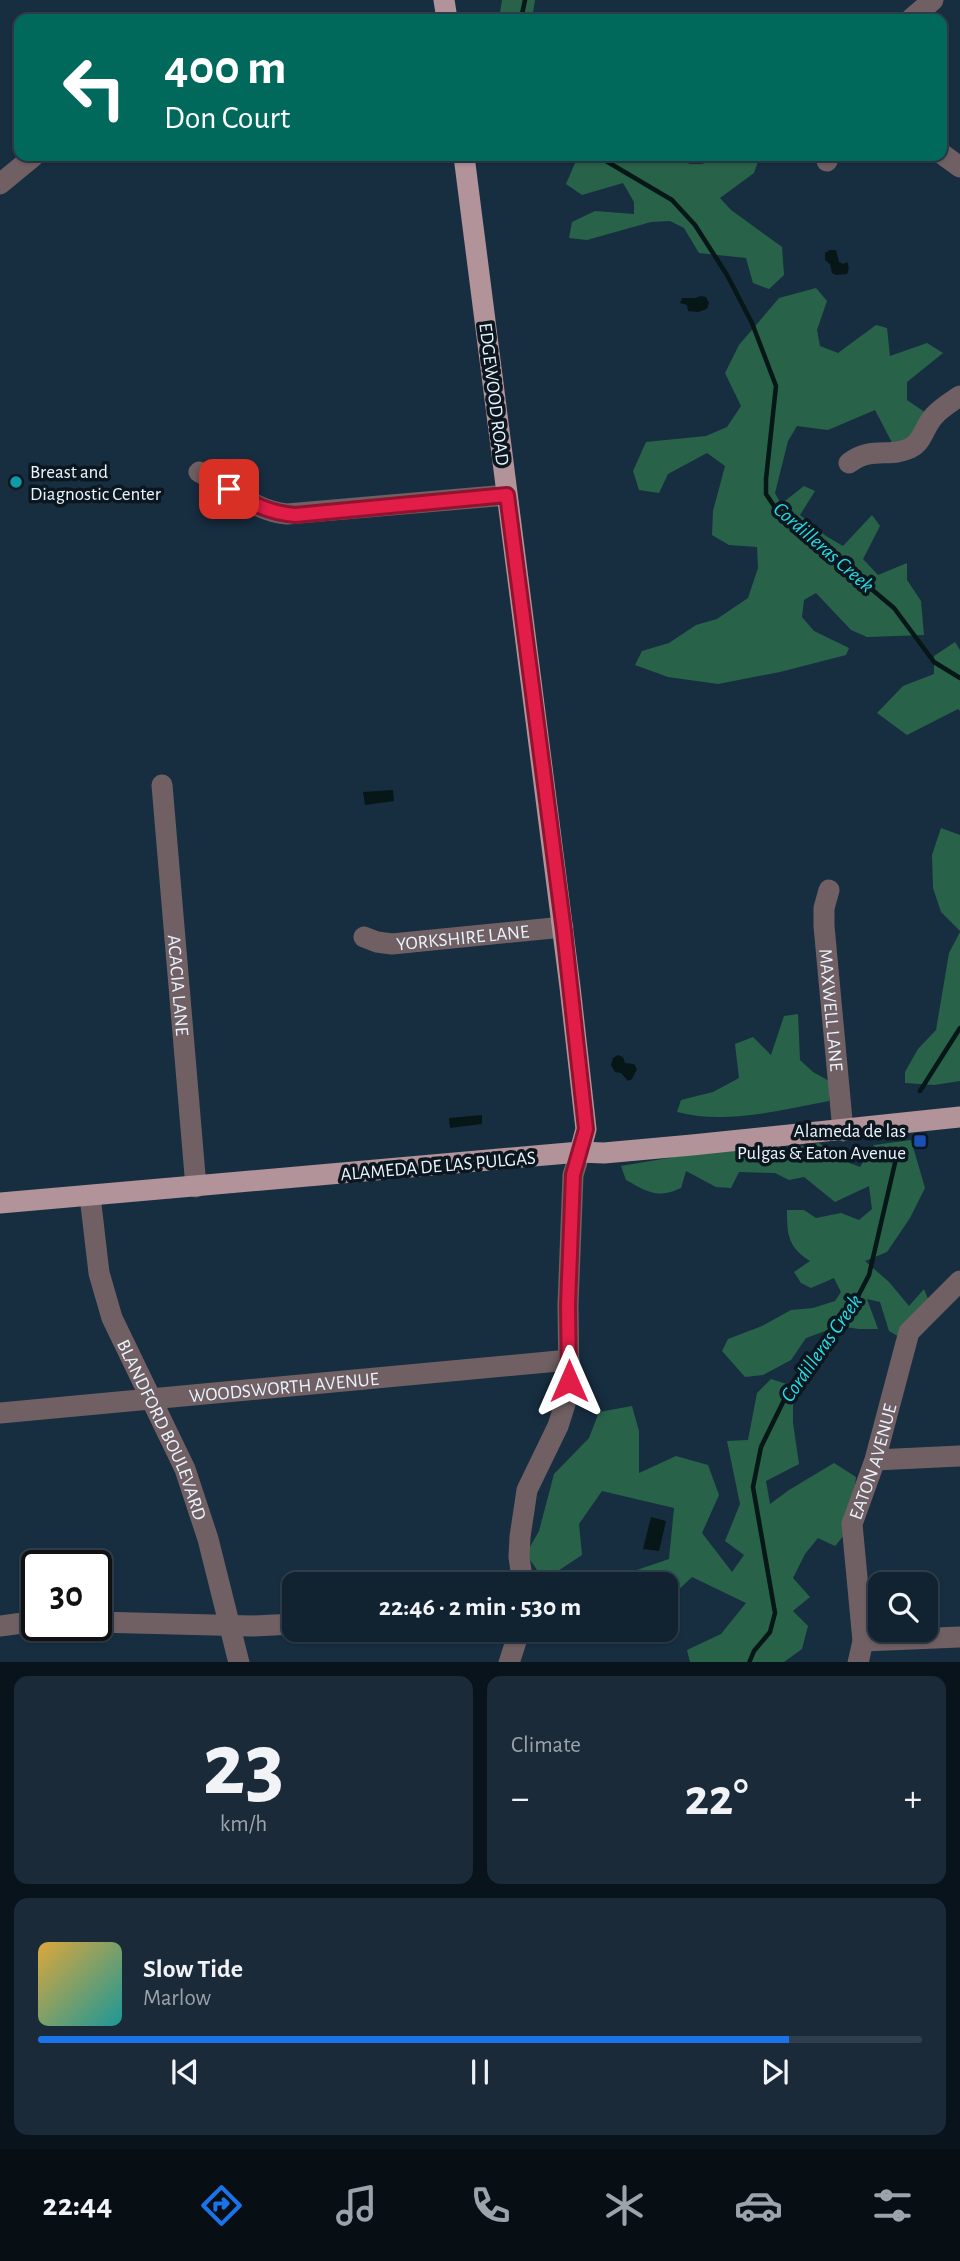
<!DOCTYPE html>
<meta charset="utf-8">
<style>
:root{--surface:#112231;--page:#1a2a39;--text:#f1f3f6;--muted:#9ca4ab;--line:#303f4d;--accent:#1a73e8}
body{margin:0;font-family:"Alegreya Sans",sans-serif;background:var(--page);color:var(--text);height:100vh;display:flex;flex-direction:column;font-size:26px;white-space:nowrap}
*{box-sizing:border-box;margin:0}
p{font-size:23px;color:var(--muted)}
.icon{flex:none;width:38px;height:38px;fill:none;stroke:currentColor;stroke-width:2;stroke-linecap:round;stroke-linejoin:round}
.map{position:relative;height:1662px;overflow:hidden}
.sheet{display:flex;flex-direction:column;gap:14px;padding:14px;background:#09131b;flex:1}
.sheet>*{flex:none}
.hud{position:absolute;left:14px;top:14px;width:933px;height:147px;border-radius:14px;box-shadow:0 2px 5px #0004,0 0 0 2px var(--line);background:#00695c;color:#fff;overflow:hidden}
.controls{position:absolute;left:868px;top:1572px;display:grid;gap:14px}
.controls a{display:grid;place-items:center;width:70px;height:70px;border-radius:14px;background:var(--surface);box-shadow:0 2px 5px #0004,0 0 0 2px var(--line);font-size:35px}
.speed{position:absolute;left:21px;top:1550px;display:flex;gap:14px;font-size:35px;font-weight:700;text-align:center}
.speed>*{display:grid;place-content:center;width:91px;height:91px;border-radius:50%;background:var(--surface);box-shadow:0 2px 5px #0004,0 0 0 2px var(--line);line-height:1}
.speed .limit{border:4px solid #111;border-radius:10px;background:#fff;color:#111}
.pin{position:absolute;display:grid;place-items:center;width:60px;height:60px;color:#fff;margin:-30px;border-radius:14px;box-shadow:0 4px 10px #0006}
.me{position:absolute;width:77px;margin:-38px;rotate:0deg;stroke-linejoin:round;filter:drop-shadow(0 0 5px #0008)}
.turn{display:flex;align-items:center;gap:24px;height:147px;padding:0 35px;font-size:32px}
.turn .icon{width:91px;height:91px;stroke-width:2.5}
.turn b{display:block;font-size:49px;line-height:60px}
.big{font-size:52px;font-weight:700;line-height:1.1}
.sheet .widget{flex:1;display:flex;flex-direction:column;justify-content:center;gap:10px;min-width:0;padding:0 24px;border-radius:14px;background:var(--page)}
.sheet .dial{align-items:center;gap:0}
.dial b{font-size:91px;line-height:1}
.song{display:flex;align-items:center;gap:21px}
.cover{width:84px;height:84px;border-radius:10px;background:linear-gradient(135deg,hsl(40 70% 55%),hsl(180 70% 35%))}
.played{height:7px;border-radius:4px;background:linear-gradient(90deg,var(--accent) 85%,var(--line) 85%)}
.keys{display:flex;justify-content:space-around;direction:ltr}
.heat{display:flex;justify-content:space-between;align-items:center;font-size:38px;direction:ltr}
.sheet .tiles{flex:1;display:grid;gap:14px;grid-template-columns:1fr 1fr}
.widget:last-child{grid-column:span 2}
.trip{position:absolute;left:282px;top:1572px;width:396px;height:70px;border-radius:14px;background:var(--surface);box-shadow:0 2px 5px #0004,0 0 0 2px var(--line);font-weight:700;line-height:70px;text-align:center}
.tabs{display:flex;height:112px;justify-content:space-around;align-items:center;background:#070e14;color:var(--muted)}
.tabs .icon{width:49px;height:49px}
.tabs .active{color:var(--accent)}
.tabs b{font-size:32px;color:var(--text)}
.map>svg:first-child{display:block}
.green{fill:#286349}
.water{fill:#071617}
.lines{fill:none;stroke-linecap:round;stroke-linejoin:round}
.stream{stroke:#071617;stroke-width:4.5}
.minor{stroke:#706063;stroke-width:21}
.major{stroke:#b29399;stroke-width:21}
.route-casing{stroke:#92132f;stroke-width:18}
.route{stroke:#e11d48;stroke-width:12}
.culture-dot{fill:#0f9aa8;stroke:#0b161e;stroke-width:2.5}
.transit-dot{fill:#1a4fb4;stroke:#0b161e;stroke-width:2.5}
.labels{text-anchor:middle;stroke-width:7;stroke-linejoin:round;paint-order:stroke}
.street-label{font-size:19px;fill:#e9f4ff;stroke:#0b161e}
.poi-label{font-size:19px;fill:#e9f4ff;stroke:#0b161e;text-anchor:start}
.water-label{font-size:21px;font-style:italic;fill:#23dee6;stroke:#0b161e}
</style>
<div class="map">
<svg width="960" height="1663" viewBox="0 0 960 1663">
<rect width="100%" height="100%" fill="#172e41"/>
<g class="green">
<path d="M502 0H535L532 19H499Z"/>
<path d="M578 156H612L629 161 634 156H674L690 164H702L721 156H760L754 173 720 198 731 210 782 247 784 275 769 289 753 283 746 258 699 253 684 228 670 221 651 222 587 240 569 238 572 222 595 211 634 214V202L623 183 582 195 566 184Z"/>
<path d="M816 288 827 301 817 330 820 346 838 353 876 325 887 328 890 356 927 343 943 353 907 382V400L926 413 928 435 915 458H900L875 410 828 430 797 426 788 441 775 493 781 504 804 486 815 491 800 515 826 536 843 546 872 515 880 526 863 559 878 575 907 563V580L921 601 924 635 867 637 851 630 816 593 804 600 802 617 814 631 849 648 846 655 780 672 718 684 668 677 635 665 642 651 669 643 696 625 717 619 748 598 758 568 757 547 729 545 712 535 713 511 725 466 707 453 668 474 659 493 639 490 633 471 646 442 706 436 727 427 741 406 725 373 739 345 779 298Z"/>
<path d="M955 642 960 650V711L958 709 907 735 877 713 903 686 934 674V656Z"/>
<path d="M941 828 960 835V931L941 912 933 888 932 855Z"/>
<path d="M960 932V1081L934 1085 905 1083V1072L918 1049 936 1030 949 953Z"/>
<path d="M798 1014 800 1060 813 1072 831 1082 829 1101C779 1110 727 1125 677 1112L681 1100 713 1092 739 1078 735 1044 753 1037 771 1055 784 1016Z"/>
<path d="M911 1140 925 1188 910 1218 887 1252 865 1261 889 1282 909 1306 924 1289 928 1299 901 1338 889 1331 880 1302 867 1299 878 1329H859L839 1326 806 1338 791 1360 763 1375 745 1377 722 1351 728 1339 762 1326 791 1310 813 1308 835 1301 841 1292 834 1278 811 1288 801 1283 794 1272 810 1261C788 1247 787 1235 787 1210H804L816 1218 841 1213 859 1220 872 1209 869 1186 835 1202 804 1177 789 1180 775 1173 739 1172 731 1188 716 1187 686 1171 681 1188C657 1199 648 1192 626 1180L621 1166 746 1145 789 1148 819 1143 839 1159 860 1167 874 1145Z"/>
<path d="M771 1379 793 1386V1423L799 1464 766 1481 770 1504 789 1490 834 1463 856 1477 850 1528 835 1546 818 1538 805 1554 793 1578 810 1597 793 1611 808 1626 802 1649 784 1662H690L687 1650 721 1634 746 1603 692 1577 672 1596 665 1597V1584H598L603 1571 631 1572 669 1559 674 1508 602 1491 579 1524 582 1555 544 1580 526 1554 539 1531 554 1474 589 1438 599 1412 632 1406 639 1431V1473L676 1456 708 1465 719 1495 702 1533 732 1572 744 1555 725 1541 740 1504 727 1441 748 1440 757 1393Z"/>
</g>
<g class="water">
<path d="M830 250H836L839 262 843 264 847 262C849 265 849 271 847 274L836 275 832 273 830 264 825 260V253Z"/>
<path d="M701 296 706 297 709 303 707 309 698 312 688 311 687 305 680 303 682 298H695Z"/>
<path d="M393 790 394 801 365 805 363 792Z"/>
<path d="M618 1055 623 1057 625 1063 634 1064 637 1069 632 1079 628 1081 621 1073 615 1072 611 1065 613 1058Z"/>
<path d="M482 1115V1124L450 1128 449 1118Z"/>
<path d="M651 1517 666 1521 659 1551 643 1549Z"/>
</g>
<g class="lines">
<g class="stream">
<path d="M521 19 525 0"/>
<path d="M602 156 606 161 672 200 695 225 727 275 752 323 776 386 766 479V494L776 509 894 608 934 662 960 678"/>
<path d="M920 1091 960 1028"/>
<path d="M749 1663 754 1651 770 1632 775 1613 753 1487 761 1447 788 1392 854 1304 869 1275 898 1150"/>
</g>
<g class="minor">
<path d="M911 19 933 0"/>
<path d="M942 154 960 167"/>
<path d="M827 161 829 156"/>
<path d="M0 184 34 156"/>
<path d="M849 463C872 445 891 459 912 447 923 441 925 425 934 416 941 408 951 402 960 396"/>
<path d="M199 472C229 486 253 511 287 514L507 495"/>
<path id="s1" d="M162 785 196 1187"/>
<path id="s2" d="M829 890 824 908V926L843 1131"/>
<path id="s3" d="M364 937 377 942 392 944 563 927"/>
<path id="s4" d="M90 1196 99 1273 112 1318 185 1469 208 1539 239 1663"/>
<path id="s5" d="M0 1413 569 1360"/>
<path d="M875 1460 960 1456"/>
<path d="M523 1584 519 1557 520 1537 527 1490 558 1426 565 1404 569 1381 568 1305 573 1175 580 1152"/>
<path d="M96 1622 252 1626 294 1624"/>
<path d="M0 1626 37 1621"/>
<path d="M863 1641 960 1637"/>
<path d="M509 1663 520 1629"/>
<path id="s6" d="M858 1663 863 1641 852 1524 875 1460 909 1332 960 1281"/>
</g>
<g class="major">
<path d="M444 0 447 19"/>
<path d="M464 156 570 987 586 1129 580 1152"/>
<path d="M0 1203 580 1152 604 1153 692 1145 960 1117"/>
</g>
</g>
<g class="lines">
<g class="route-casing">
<path id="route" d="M229 489C250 503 269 513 295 515L507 495 564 931 586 1129 573 1175 568 1305 569 1381"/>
</g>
<use href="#route" class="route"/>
</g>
<circle class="culture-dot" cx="16" cy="482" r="7"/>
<rect class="transit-dot" x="913" y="1134" width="14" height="14" rx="3.5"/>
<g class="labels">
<g class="street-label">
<text transform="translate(495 394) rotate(83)" y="7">EDGEWOOD ROAD</text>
<text dy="7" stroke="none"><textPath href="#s3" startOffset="100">YORKSHIRE LANE</textPath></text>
<text dy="7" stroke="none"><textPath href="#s1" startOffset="201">ACACIA LANE</textPath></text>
<text dy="7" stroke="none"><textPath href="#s2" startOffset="121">MAXWELL LANE</textPath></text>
<text transform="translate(438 1165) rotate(-5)" y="7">ALAMEDA DE LAS PULGAS</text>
<text dy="7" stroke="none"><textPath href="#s5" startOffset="285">WOODSWORTH AVENUE</textPath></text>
<text dy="7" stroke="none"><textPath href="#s4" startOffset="247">BLANDFORD BOULEVARD</textPath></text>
<text dy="7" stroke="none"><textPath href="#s6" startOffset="206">EATON AVENUE</textPath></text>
</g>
<g class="poi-label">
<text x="30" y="478">Breast and<tspan x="30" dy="22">Diagnostic Center</tspan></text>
<text x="906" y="1137" text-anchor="end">Alameda de las<tspan x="906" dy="22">Pulgas &amp; Eaton Avenue</tspan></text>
</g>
<g class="water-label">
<text transform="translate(824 547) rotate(41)" y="7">Cordilleras Creek</text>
<text transform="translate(821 1348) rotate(-55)" y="7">Cordilleras Creek</text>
</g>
</g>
</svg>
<div class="controls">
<a><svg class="icon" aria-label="search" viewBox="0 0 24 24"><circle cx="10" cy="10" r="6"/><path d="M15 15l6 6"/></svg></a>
</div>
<div class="speed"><div class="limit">30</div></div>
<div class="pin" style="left:229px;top:489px;background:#d93025"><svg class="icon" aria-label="arrive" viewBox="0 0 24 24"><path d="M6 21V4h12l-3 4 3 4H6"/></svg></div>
<svg class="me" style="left:569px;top:1381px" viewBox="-20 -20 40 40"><path d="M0-17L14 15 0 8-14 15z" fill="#e11d48" stroke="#fff" stroke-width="4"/></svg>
<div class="trip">22:46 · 2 min · 530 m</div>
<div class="hud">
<div class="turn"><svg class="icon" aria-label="left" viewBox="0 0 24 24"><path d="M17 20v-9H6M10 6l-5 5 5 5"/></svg><div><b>400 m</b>Don Court</div></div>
</div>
</div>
<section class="sheet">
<div class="tiles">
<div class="widget dial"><b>23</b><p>km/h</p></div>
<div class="widget"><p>Climate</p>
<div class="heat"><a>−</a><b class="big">22°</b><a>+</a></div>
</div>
<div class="widget">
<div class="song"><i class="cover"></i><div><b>Slow Tide</b><p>Marlow</p></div></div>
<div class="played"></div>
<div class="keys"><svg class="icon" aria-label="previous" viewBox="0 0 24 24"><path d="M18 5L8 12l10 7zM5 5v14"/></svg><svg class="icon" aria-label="pause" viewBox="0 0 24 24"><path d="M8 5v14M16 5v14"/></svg><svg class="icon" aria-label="next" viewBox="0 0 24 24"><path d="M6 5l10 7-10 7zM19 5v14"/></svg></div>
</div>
</div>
</section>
<nav class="tabs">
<b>22:44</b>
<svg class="icon active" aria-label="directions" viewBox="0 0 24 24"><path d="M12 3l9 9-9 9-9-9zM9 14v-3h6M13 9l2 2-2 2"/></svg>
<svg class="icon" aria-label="music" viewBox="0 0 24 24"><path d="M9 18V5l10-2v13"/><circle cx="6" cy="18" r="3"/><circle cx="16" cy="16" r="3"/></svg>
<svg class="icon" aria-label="phone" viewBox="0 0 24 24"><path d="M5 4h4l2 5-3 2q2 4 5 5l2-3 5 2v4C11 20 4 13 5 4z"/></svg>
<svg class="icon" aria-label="climate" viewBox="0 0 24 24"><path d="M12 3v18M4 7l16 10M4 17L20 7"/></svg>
<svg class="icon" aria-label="car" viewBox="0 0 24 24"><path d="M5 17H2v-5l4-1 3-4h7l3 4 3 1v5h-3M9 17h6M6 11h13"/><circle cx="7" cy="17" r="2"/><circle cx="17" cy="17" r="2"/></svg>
<svg class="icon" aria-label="filters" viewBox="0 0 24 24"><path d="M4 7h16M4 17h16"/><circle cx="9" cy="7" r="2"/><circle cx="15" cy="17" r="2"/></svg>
</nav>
